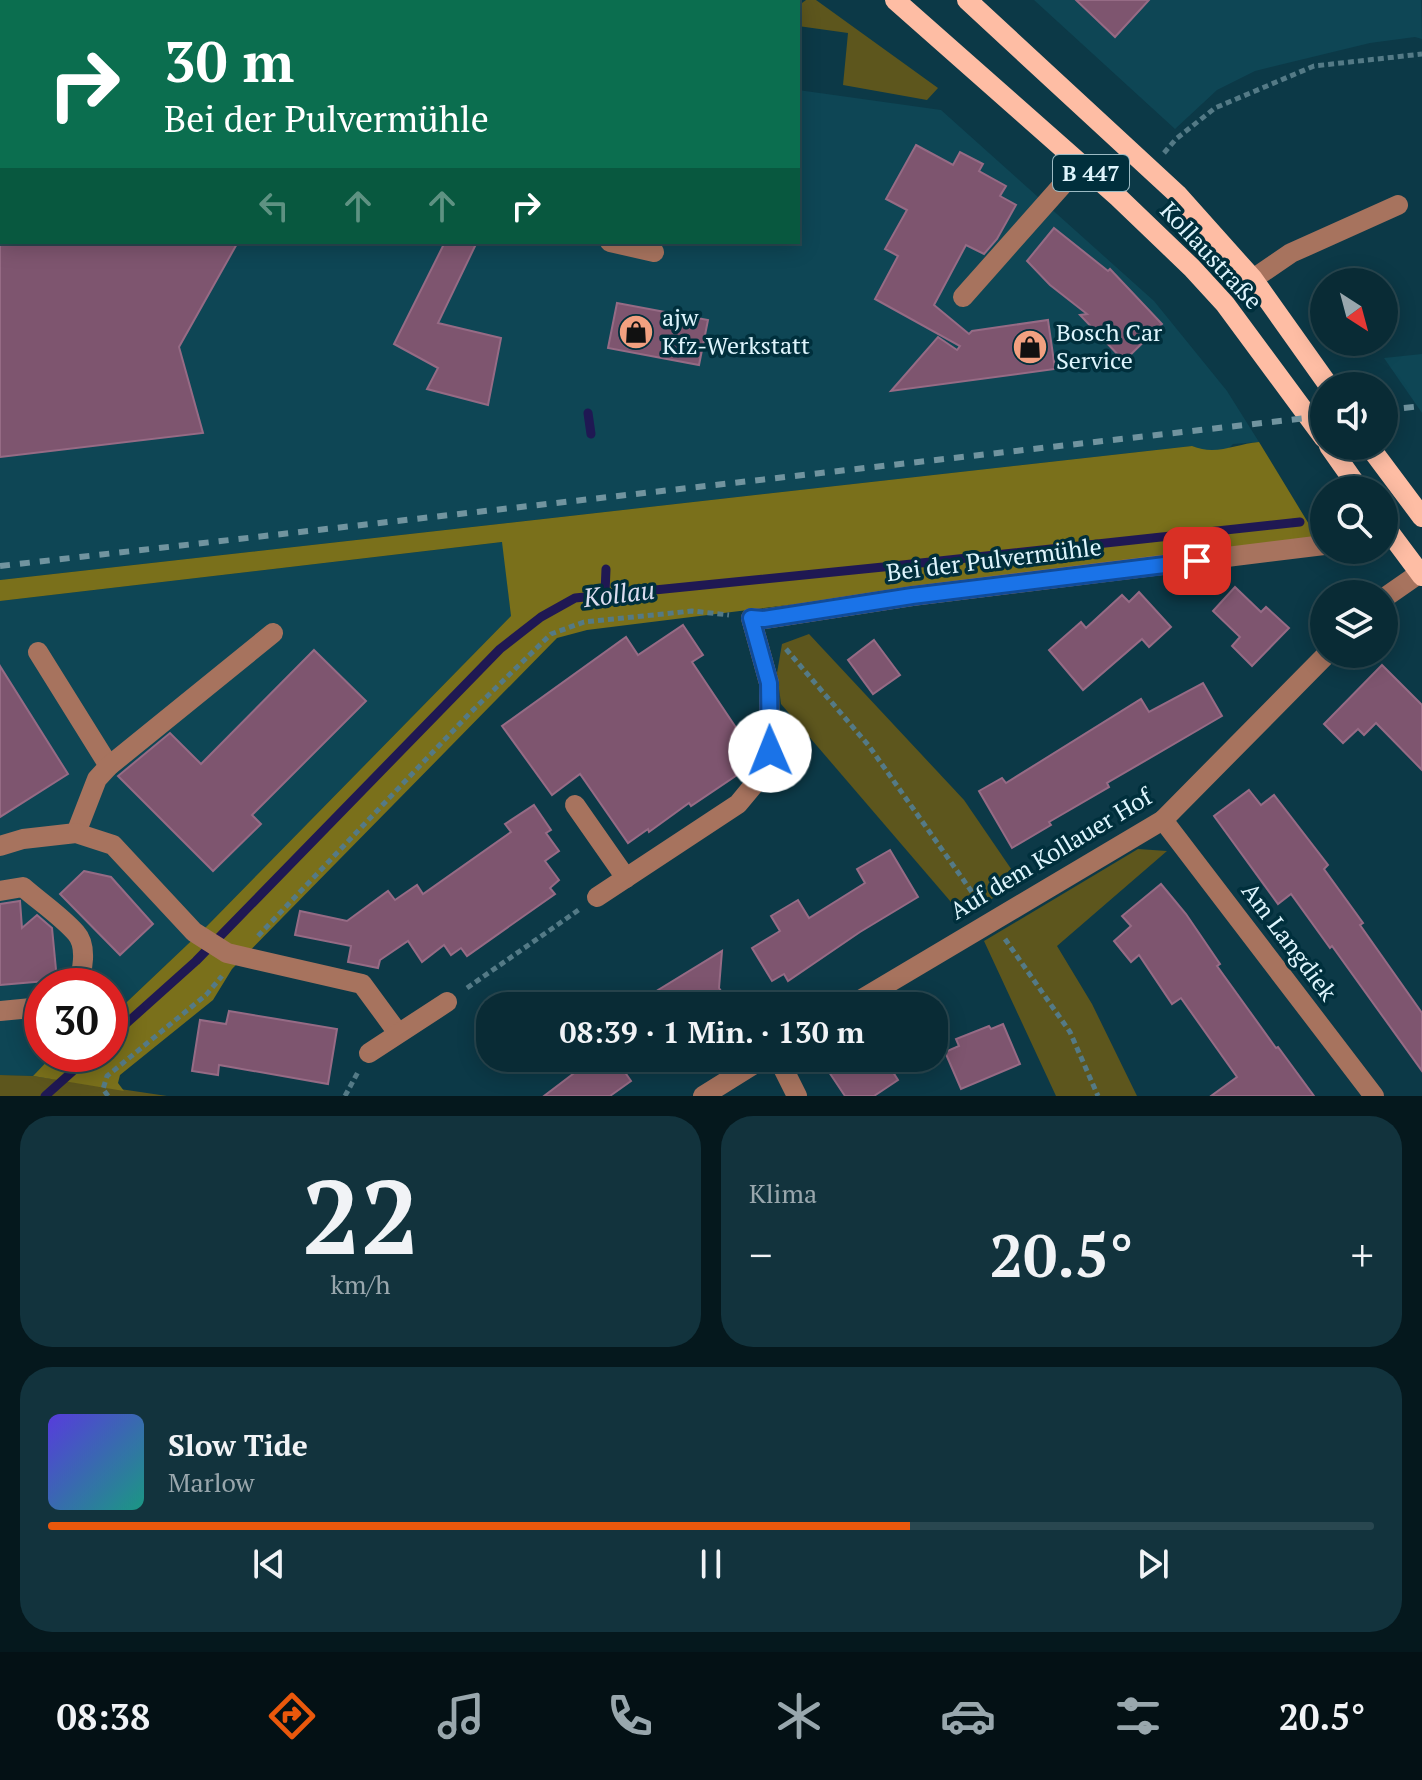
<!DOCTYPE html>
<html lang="de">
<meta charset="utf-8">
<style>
:root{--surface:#092b35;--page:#12333d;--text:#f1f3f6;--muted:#99a7ad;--line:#294750;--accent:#ea580c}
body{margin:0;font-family:"PT Serif",serif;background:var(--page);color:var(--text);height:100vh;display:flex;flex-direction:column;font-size:30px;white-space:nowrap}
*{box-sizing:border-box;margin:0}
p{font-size:26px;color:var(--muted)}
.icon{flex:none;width:44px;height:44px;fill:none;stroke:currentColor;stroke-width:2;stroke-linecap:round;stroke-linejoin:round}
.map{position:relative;height:1096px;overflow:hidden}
.sheet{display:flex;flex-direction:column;gap:20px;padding:20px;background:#05181d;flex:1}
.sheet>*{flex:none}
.hud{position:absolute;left:0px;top:0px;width:800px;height:244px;box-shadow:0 4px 20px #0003,0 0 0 2px var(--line);background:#0b6e4f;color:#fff;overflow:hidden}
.needle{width:52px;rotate:144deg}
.controls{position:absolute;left:1310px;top:268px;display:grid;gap:16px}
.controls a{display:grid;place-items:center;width:88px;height:88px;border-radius:50%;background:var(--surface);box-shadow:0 4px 20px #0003,0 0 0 2px var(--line);font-size:40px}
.speed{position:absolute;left:24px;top:968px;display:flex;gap:16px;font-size:40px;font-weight:700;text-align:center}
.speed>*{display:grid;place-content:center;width:104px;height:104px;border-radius:50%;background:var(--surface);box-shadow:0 4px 20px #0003,0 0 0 2px var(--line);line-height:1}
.speed .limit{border:12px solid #d22;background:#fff;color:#111}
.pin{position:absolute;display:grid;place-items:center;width:68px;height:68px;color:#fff;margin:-34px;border-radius:16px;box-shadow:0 4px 12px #0006}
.me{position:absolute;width:88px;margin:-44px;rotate:359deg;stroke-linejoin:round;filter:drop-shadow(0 0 6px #0008)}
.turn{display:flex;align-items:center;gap:28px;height:168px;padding:0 32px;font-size:36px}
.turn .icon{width:104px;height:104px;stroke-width:2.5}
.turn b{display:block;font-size:56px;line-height:68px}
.lanes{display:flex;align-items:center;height:76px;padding:0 32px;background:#0003;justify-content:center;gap:40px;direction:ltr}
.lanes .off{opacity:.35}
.big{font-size:60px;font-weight:700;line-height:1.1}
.sheet .card{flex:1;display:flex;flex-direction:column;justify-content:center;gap:12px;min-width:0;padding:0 28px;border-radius:32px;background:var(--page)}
.sheet .dial{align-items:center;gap:0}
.dial b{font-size:104px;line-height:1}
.song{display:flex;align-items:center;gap:24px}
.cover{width:96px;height:96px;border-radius:12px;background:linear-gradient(135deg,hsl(250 70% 55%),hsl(170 70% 35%))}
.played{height:8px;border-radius:4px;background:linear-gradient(90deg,var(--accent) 65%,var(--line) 65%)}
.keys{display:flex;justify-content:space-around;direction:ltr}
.heat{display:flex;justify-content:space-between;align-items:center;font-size:44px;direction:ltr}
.sheet .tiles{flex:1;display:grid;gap:20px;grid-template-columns:1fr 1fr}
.card:last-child{grid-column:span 2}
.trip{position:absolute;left:476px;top:992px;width:472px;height:80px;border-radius:32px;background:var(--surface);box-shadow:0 4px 20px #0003,0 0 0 2px var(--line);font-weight:700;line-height:80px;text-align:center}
.menu{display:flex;height:128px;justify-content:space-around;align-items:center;background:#041115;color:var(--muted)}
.menu .icon{width:56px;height:56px}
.menu .active{color:var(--accent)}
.menu b{font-size:36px;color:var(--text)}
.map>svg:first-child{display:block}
.built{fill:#0e4655}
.green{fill:#5d561d}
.forest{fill:#7a701b}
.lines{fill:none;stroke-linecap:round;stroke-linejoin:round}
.stream{stroke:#1f1853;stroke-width:9}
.building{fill:#7e556f;stroke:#966b85;stroke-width:2}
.path{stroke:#547a86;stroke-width:5;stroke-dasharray:6 4;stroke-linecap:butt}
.minor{stroke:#a7735e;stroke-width:20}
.major{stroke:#febda4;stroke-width:20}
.tram{stroke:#71949f;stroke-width:2}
.rail{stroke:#71949f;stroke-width:6;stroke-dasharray:10 10;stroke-linecap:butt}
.route-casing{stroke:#114b97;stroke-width:20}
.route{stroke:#1a73e8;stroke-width:14}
.labels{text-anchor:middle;stroke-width:7;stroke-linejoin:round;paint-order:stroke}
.shield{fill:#002f3c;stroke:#9bbac3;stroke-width:2}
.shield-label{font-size:22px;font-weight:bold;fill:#def5fd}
.street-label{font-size:24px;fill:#def5fd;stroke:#002f3c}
.poi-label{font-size:24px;fill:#def5fd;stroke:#002f3c;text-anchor:start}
.water-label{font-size:26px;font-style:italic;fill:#dadcef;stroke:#002f3c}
</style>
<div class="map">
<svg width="1422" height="1096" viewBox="0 0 1422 1096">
<rect width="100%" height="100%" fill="#0c3947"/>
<g class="built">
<path d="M0 0 491 2H2V242H798V90L941 110 1154 301 1227 391 1259 442 1233 444 1228 449 1206 452 1192 446 0 580Z"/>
<path d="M1034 0H1421L1422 39 1415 37 1370 43 1255 71 1217 90 1175 129Z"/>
<path d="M1422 354V413L1384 358Z"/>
<path d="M503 542 511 616 207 926 110 1018V986H42V1054H54L33 1076 0 1075V601Z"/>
</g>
<g class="green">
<path d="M806 0H816L938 88 927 100 843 85 848 33 798 26V6Z"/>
<path d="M809 634 964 800 1020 882 963 916 781 704 777 673 782 644Z"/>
<path d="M1138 849 1167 851 1057 946 1092 1004 1137 1096H1056L984 941Z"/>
<path d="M0 1075 33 1076 167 1096H0Z"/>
</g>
<path class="forest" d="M1259 442 1318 539 587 630 557 638 232 969 213 1000 120 1075 118 1083 124 1091 33 1076 54 1054H110V1018L207 926 511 616 502 542 0 601V580L1192 446C1216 456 1235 444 1259 442Z"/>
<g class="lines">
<g class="stream">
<path d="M588 413 591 434"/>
<path d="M605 593 606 569"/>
<path d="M110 1038 196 961 500 649 541 617 575 598 893 566 1300 522"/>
<path d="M45 1096 92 1054"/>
</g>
</g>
<g class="building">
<path d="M1076 0H1149L1115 37Z"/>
<path d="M916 145 953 165 960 152 983 164 979 171 1006 186 1000 196 1016 205 997 239 984 254 966 245 934 305 969 334 972 331 1048 320 1055 369 891 391 938 337 957 350 960 346 875 299 898 256 885 249 907 210 886 199Z"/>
<path d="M1054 228 1108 271 1110 269 1162 324 1124 361 1080 315 1087 314 1050 285 1027 261Z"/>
<path d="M0 242H238L179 347 203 433 0 457Z"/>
<path d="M445 242H477L438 323 501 338 488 405 427 389 438 368 394 344Z"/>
<path d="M617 303 708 320 699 365 608 348Z"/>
<path d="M1235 587 1261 612 1266 607 1289 628 1252 666 1232 646 1240 637 1213 611Z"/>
<path d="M1139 592 1171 627 1149 647 1142 639 1083 690 1049 650 1081 622 1086 628 1122 595 1129 602Z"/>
<path d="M683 625 703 655 692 662 741 735 732 742 749 767 691 806 689 803 649 832 648 829 628 843 580 774 552 795 502 726 626 637 638 655Z"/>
<path d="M874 640 900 675 873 694 848 660Z"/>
<path d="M314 650 366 701 252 815 261 824 213 871 118 776 170 733 201 764Z"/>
<path d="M1382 665 1422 705V770L1376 723 1364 735 1358 729 1343 743 1324 724Z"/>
<path d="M0 666 68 774 0 817Z"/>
<path d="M1203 683 1222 716 1107 783 1109 787 1049 822 1051 825 1012 848 979 791 1002 778 1006 783 1141 699 1149 712Z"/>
<path d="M1249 790 1261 805 1274 795 1328 865 1324 869 1363 923 1360 925 1422 1013V1071L1332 946 1330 948 1291 894 1278 904 1214 816Z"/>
<path d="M534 805 551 830 546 833 559 851 545 861 559 880 550 888 555 894 467 956 461 948 451 955 444 945 422 962 408 941 380 960 378 968 348 962 351 946 295 935 300 911 347 921 388 891 395 900 417 885 423 894 511 832 505 824Z"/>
<path d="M890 850 918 897 860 932 788 981 784 974 772 981 752 948 780 931 771 916 798 900 809 918 865 883 857 869Z"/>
<path d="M84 871 111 877 153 924 120 955 60 894Z"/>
<path d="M1161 884 1186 914 1220 964 1217 966 1276 1048 1278 1047 1314 1096H1211L1237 1077 1181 998 1172 1004 1139 955 1131 962 1114 941 1131 926 1122 916Z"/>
<path d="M20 901 22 928 37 915 52 928 57 980 0 985V904Z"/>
<path d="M722 951 719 988 731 1006H632Z"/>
<path d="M229 1011 337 1029 328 1084 219 1065 218 1075 192 1071 200 1020 226 1024Z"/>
<path d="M1003 1024 1020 1064 961 1089 945 1052 959 1046 956 1039 989 1026 991 1029Z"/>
<path d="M594 1058H615L631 1081 610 1096H544Z"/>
<path d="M850 1058H884L898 1080 874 1096H845L829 1072Z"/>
</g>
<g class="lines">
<g class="path">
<path d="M1164 153 1176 139 1215 108 1314 66 1422 54"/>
<path d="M786 649 869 746 979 902"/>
<path d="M258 936 470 713 551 634 584 622 692 611 729 615"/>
<path d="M1005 939 1070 1032 1098 1096"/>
<path d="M467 988 580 909"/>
<path d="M108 1096 103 1089 107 1076 206 995 222 976"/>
<path d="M345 1096 358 1072"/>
</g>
<g class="minor">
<path d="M543 0 548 2"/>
<path d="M766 2 768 0"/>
<path d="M610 242 654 252"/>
<path d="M1253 279 1291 253 1398 205"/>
<path d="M963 297 1081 164"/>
<path d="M1384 598 1420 573"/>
<path d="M38 652 109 766"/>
<path d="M575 805 626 878"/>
<path d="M1163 820 1374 1096"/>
<path d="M76 833 97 779 109 766 273 633"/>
<path d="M0 846 23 839 76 833 113 845 194 932 227 953 362 984 398 1033"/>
<path d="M0 891 23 887C40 902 61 916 76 933 87 945 84 973 75 986"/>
<path d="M597 897 738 804 757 781 770 751 769 683 751 618 764 619 912 596 1324 545"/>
<path d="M850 1006 1163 820 1327 654"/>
<path d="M0 1011 42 1007"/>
<path d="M369 1053 447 1002"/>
<path d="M778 1058 797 1096"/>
<path d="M703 1096 764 1058"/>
</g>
<g class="major">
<path d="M895 0 1118 197 1192 268 1225 304 1324 438"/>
<path d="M967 0 1177 194 1253 279 1329 386"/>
<path d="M1329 446 1360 490"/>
<path d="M1369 446 1422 517"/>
<path d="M1384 525 1422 576"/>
</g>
<path class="tram" d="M0 129 2 128"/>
<g class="rail">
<path d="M1384 410 1422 406"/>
<path d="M0 566 1324 416"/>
</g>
</g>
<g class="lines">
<g class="route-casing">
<path id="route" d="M770 751 769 683 751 618 764 619 912 596 1197 561"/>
</g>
<use href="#route" class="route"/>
</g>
<defs>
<g id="shop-disc" transform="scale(1.8)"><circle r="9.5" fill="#f2a080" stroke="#002f3c"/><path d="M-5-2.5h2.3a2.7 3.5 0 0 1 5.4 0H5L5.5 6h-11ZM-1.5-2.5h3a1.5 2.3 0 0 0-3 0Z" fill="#111"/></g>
</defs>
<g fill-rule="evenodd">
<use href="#shop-disc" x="636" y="332"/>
<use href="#shop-disc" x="1030" y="347"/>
</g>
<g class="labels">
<rect class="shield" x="1053" y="155" width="76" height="36" rx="6"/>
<g class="shield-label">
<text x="1091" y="181">B 447</text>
</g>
<g class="street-label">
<text transform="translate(1211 256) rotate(47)" y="8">Kollaustraße</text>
<text transform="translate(994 560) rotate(-7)" y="8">Bei der Pulvermühle</text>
<text transform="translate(1051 854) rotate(-31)" y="8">Auf dem Kollauer Hof</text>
<text transform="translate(1289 942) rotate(53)" y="8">Am Langdiek</text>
</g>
<g class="poi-label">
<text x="662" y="326">ajw<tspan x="662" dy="28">Kfz-Werkstatt</tspan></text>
<text x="1056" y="341">Bosch Car<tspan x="1056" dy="28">Service</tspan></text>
</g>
<g class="water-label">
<text transform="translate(619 594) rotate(-7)" y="9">Kollau</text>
</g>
</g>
</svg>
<div class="controls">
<a><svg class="needle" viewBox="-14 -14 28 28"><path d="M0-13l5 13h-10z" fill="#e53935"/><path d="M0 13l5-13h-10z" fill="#99a7ad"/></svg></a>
<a><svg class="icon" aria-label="sound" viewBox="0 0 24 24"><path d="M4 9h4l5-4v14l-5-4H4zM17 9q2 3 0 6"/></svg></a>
<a><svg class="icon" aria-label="search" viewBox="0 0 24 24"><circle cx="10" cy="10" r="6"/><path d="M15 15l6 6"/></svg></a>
<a><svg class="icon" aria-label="layers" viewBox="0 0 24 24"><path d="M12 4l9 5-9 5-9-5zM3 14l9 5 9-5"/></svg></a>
</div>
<div class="speed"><div class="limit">30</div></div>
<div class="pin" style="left:1197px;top:561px;background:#d93025"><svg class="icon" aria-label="arrive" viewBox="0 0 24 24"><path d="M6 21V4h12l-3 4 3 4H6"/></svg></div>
<svg class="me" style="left:770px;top:751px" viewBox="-20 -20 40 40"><circle r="19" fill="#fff"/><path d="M0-13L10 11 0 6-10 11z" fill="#1a73e8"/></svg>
<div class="trip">08:39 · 1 Min. · 130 m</div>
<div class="hud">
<div class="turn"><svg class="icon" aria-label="right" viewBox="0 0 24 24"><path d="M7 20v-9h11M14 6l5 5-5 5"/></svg><div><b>30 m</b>Bei der Pulvermühle</div></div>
<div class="lanes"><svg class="icon off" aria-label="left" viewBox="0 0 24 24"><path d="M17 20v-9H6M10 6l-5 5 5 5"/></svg><svg class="icon off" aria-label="ahead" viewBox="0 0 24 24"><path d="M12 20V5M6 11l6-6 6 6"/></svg><svg class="icon off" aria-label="ahead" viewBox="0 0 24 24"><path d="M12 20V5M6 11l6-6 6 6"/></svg><svg class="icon" aria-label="right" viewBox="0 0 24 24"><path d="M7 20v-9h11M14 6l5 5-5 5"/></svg></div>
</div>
</div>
<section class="sheet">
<div class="tiles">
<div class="card dial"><b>22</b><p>km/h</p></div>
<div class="card"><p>Klima</p>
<div class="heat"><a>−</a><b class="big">20.5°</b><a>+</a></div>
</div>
<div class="card">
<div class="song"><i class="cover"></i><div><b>Slow Tide</b><p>Marlow</p></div></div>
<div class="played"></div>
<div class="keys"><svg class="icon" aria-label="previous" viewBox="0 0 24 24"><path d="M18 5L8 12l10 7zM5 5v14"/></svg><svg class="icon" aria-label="pause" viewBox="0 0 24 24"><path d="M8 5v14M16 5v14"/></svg><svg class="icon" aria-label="next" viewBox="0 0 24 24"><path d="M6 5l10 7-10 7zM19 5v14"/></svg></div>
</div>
</div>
</section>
<nav class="menu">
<b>08:38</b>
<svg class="icon active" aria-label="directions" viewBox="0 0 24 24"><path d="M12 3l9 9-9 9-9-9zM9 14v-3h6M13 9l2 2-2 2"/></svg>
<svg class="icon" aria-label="music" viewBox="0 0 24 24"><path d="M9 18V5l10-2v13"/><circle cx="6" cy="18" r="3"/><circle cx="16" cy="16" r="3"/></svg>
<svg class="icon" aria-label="phone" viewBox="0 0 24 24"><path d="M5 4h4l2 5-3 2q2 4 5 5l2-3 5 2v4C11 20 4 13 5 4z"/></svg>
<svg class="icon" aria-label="climate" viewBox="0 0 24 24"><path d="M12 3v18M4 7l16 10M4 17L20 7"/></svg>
<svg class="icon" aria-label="car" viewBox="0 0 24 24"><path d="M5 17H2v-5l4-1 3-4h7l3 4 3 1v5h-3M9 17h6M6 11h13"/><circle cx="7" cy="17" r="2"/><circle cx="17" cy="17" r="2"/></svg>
<svg class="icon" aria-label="filters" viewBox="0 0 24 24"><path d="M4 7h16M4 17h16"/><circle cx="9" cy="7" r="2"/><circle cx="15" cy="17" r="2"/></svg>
<b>20.5°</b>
</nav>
